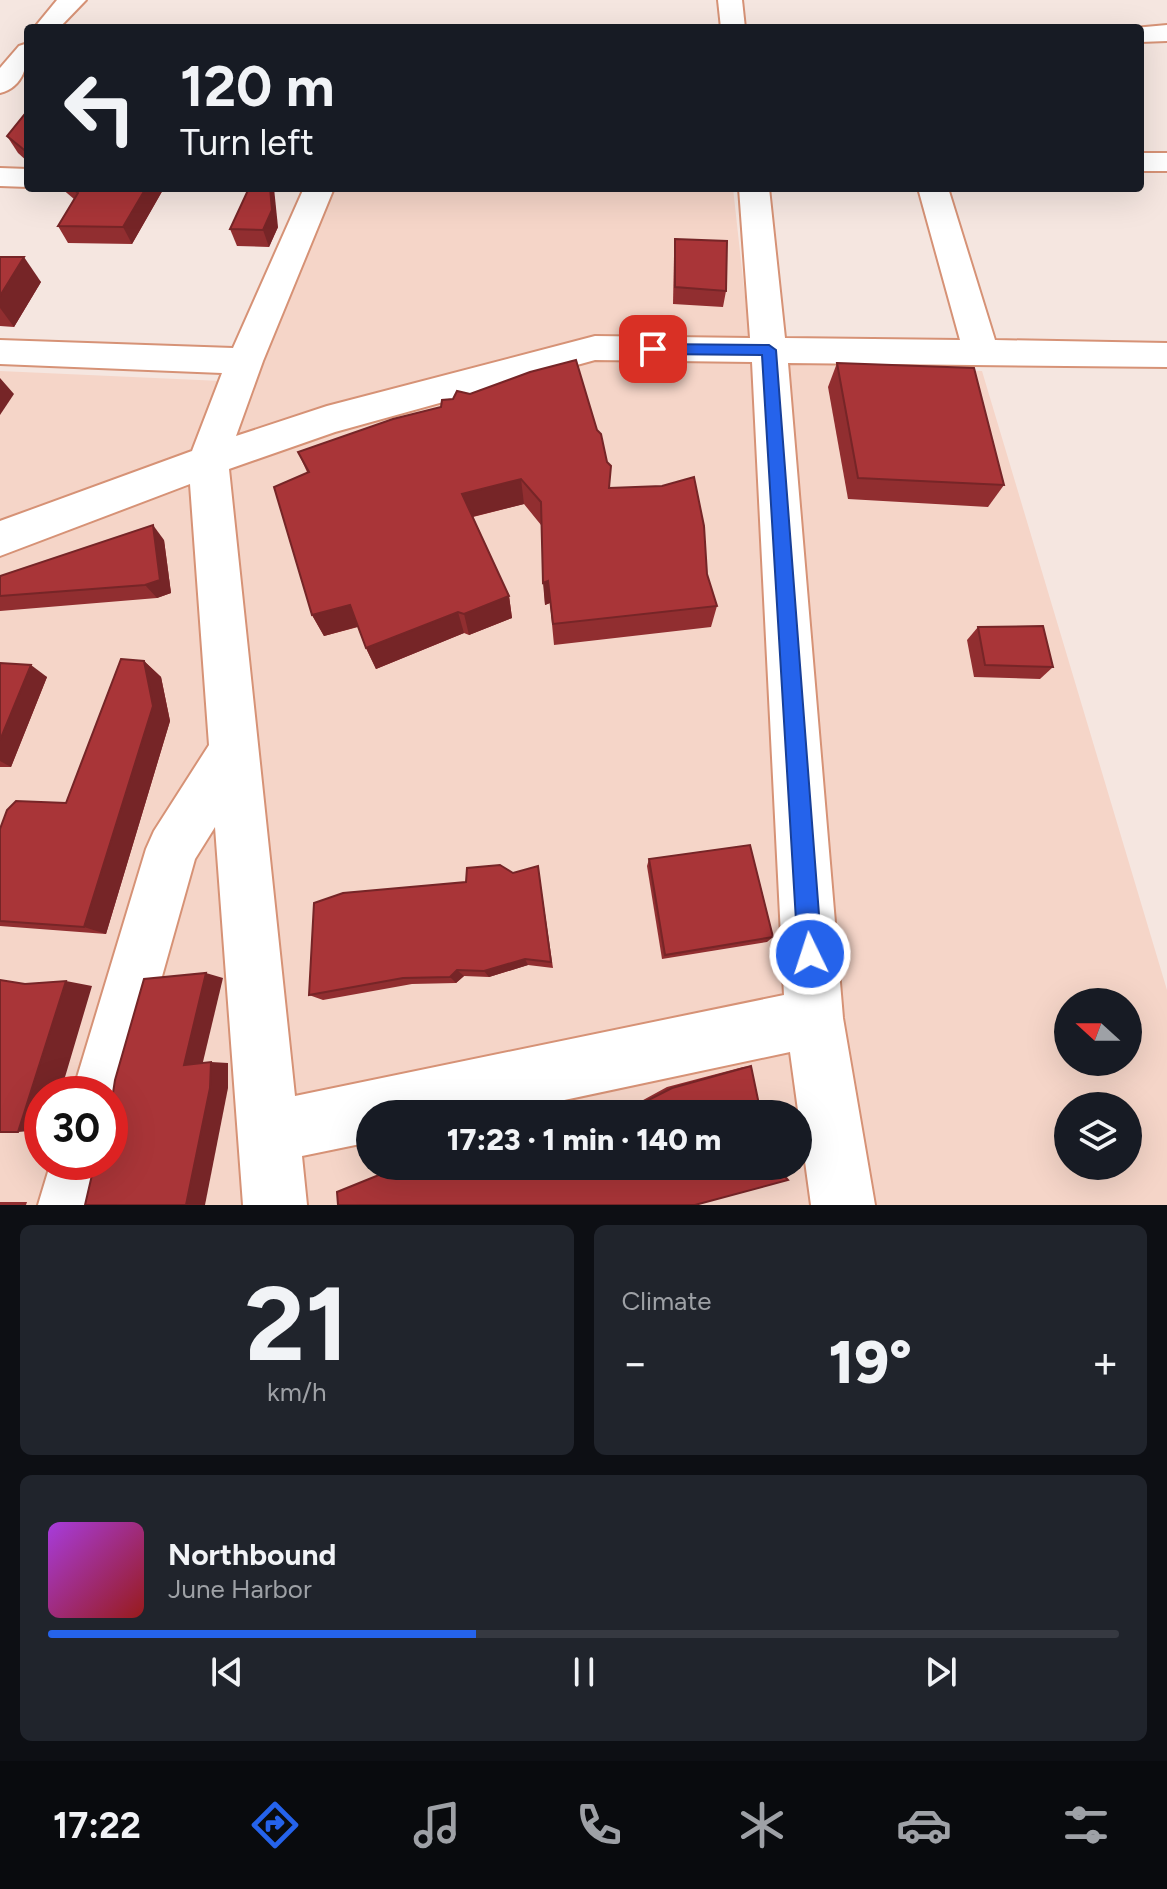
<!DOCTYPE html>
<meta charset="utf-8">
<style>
:root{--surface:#171b24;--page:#20242c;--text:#f1f3f6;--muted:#9ea1a6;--line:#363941;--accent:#2563eb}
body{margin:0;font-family:Figtree,sans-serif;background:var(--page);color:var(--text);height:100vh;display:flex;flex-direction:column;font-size:30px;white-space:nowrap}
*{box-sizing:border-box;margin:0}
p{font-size:26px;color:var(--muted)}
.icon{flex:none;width:44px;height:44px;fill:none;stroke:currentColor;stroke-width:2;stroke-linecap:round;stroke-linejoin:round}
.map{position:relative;height:1205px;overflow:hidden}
.side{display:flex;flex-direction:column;gap:20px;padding:20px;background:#0d0f14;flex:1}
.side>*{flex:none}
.guide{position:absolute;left:24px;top:24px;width:1120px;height:168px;border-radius:8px;box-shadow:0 8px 32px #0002;background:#171b24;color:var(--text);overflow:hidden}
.needle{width:52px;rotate:291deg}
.buttons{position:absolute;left:1054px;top:988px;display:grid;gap:16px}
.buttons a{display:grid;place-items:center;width:88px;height:88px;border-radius:50%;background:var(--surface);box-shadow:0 8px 32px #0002;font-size:40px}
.speed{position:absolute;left:24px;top:1076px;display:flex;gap:16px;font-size:40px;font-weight:700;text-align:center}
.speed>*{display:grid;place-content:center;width:104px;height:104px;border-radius:50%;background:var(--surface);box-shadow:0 8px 32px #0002;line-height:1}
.speed .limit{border:12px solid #d22;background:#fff;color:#111}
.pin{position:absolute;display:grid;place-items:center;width:68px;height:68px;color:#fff;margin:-34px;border-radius:16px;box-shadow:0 4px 12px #0006}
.me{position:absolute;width:88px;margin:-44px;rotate:356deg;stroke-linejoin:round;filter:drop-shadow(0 0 6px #0008)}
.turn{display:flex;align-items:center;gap:28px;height:168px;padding:0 24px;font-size:36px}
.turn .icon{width:104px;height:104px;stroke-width:2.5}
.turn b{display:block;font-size:56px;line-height:68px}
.big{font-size:60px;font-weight:800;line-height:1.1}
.side .card{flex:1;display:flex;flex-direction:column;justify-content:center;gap:12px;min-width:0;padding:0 28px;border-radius:12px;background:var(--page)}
.side .dial{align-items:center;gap:0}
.dial b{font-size:104px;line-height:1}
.song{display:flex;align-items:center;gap:24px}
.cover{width:96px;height:96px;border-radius:12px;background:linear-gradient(135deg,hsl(280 70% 55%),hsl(0 70% 35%))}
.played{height:8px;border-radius:4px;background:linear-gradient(90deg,var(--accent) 40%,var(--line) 40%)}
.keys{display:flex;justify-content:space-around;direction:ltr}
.heat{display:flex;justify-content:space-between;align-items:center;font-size:44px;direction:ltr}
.side .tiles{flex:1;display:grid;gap:20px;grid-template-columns:1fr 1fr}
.card:last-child{grid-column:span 2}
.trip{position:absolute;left:356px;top:1100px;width:456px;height:80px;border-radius:40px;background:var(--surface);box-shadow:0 8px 32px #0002;font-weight:800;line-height:80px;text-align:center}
.tab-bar{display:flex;height:128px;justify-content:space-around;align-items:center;background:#090b0e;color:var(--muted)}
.tab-bar .icon{width:56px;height:56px}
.tab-bar .active{color:var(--accent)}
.tab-bar b{font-size:36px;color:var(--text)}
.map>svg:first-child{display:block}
.built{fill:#f5d5c8;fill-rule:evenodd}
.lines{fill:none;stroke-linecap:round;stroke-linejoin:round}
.minor-casing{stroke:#d69276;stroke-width:4}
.minor{fill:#fff;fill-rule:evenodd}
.wall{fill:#912e30}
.shaded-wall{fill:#762527}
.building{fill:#a93538;stroke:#762527;stroke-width:2}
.route{fill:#2563eb;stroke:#184099;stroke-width:2}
</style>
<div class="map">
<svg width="1167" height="1205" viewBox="0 0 1167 1205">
<rect width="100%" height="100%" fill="#f5e6e0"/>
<path class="built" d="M322 188H733L752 361 982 371 1167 990V1205H0V371L221 381ZM1068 1002H1128V1062H1068ZM42 1094H110V1162H42ZM1068 1106H1128V1166H1068ZM370 1114H798V1166H370Z"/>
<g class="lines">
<g class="minor-casing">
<g id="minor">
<path d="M57 0H86L59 28H34Z"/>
<path d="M718 0H742L745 28H721Z"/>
<path d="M1167 25V41L1140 42V28H1134Z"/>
<path d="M28 43C28 64 24 87 0 93V68L19 46Z"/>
<rect x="1140" y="153" width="27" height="18"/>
<path d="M0 168 28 169V187L0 186Z"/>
<path d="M304 188H334L263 361 236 436 327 406 595 336 750 338 739 188H769L785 338 960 340 918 188H948L995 340 1167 343V367L788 363 843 1018 875 1205H811L790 1052 499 1114H370V1142L302 1156 307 1205H243L215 827 195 859 123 1115 110 1121V1094H72L146 849 154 831 209 745 190 484 0 556V521L192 451 222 373 0 364V340L233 348ZM595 360 752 362 784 995 295 1096 229 469 335 432Z"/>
<path d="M110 1154 113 1162 102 1205H38L51 1162H110Z"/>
</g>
</g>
<use href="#minor" class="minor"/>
</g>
<g class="wall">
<path d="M28 110V162L18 153 7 136Z"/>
<path d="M61 188H164L132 244 68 243 58 226 74 199Z"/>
<path d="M278 227 269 247 237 246 230 229Z"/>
<path d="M675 239 726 291 723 307 673 304 674 256Z"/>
<path d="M0 257 41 282 14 327 0 326Z"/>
<path d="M837 363 1004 485 988 507 848 499 828 387Z"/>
<path d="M298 452 610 488 707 574 717 606 711 627 554 645 550 603 545 605 541 525 524 504 473 517 509 596 512 618 469 635 464 633 376 669 366 648 358 627 324 636 312 615 307 472Z"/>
<path d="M164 540 171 593 157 598 0 611V576Z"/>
<path d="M978 627 1053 667 1040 679 974 677 967 640Z"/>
<path d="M144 661 161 677 170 721 106 934 0 926V829L66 803Z"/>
<path d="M0 663 47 677 11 767H0Z"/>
<path d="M649 859 773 937 767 942 662 959 647 866Z"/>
<path d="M538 866 553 968 528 965 489 977 464 976 456 983 412 984 323 1000 309 995 466 882 513 873Z"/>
<path d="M751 1066 761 1114H587L626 1102 634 1105 667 1087 743 1067Z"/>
<path d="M0 1202H27L26 1205H0Z"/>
</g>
<g class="shaded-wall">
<path d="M146 188H164L132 244 123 227Z"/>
<path d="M270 188H274L278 227 269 247 263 230Z"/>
<path d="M24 257 41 282 14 327 0 308V296Z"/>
<path d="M0 378 14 394 0 415Z"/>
<path d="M521 479 524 504 467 518 462 494Z"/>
<path d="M153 525 164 540 171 593 157 598 145 585Z"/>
<path d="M548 581 550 603 545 605 543 583Z"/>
<path d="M509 596 512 618 469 635 464 614Z"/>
<path d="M350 605 360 626 324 636 312 615Z"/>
<path d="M458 612 464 633 376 669 366 648Z"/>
<path d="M144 661 161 677 170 721 106 934 84 927Z"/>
<path d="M31 665 47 677 11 767 0 761V740Z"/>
<path d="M525 959 528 965 489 977 484 971Z"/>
<path d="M457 970 464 976 456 983 450 977Z"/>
<path d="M206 973 223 978 202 1066 184 1065Z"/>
<path d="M66 981 92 986 60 1094H42V1130L18 1132Z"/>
<path d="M211 1062 228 1063V1088L205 1205H186Z"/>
</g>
<g class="building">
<path d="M28 110V153L7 136Z"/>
<path d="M72 188H146L123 227 58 226 78 193Z"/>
<path d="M249 188H270L272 210 263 230 230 229Z"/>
<path d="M675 239 727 241 726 291 675 287Z"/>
<path d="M0 257H24L0 296Z"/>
<path d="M576 360 597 430 601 434 607 462 611 466 609 488 662 486 694 477 704 526 707 574 717 606 553 624 548 581 543 583 541 502 521 479 462 494 509 596 464 614 458 612 366 648 350 605 312 615 274 487 309 472 298 452 393 419 441 407 442 400 453 399 457 391 470 394 530 372Z"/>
<path d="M837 363 974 368 1004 485 858 478Z"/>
<path d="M153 525 160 580 145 585 0 596V576Z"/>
<path d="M1043 626 1053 667 985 665 978 627Z"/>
<path d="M121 659 144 661 153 706 84 927 0 921V829L7 810 16 801 66 803Z"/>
<path d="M0 663 31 665 0 740Z"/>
<path d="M750 845 773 937 665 955 649 859Z"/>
<path d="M500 865 513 873 538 866 551 962 525 959 484 971 457 970 450 977 403 978 309 995 314 903 343 893 466 882 467 868Z"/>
<path d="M206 973 184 1065 211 1062 210 1088 186 1205H85L95 1162H110V1112L115 1080 144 979Z"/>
<path d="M0 980 25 984 66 981 18 1132H0Z"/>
<path d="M751 1066 761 1114H592L629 1103 637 1106 672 1088Z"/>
<path d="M401 1166H776L788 1180 695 1205H338L337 1192Z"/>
</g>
<path class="route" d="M653 344 769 345 776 350 822 954 818 963 810 966 802 963 798 954 762 355 653 354 646 349Z"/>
</svg>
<div class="buttons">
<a><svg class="needle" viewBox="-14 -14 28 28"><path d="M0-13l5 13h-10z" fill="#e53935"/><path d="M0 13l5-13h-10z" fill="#9ea1a6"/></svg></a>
<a><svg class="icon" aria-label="layers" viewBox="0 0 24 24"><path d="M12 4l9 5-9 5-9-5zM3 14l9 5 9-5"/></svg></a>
</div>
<div class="speed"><div class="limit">30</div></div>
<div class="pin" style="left:653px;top:349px;background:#d93025"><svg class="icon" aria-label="arrive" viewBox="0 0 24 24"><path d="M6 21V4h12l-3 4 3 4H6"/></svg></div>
<svg class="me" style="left:810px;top:954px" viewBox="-20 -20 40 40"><circle r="17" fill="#2563eb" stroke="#fff" stroke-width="3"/><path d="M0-11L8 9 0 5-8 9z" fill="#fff"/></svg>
<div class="trip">17:23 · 1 min · 140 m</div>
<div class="guide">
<div class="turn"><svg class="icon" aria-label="left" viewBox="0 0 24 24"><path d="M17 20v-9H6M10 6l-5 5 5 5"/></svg><div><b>120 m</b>Turn left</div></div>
</div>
</div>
<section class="side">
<div class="tiles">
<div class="card dial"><b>21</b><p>km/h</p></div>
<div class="card"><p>Climate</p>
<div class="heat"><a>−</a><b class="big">19°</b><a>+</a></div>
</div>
<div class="card">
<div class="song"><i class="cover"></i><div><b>Northbound</b><p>June Harbor</p></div></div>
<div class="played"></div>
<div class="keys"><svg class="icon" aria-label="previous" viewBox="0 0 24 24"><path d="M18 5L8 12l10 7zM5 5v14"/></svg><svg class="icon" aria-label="pause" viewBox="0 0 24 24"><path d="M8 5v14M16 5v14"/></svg><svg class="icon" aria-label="next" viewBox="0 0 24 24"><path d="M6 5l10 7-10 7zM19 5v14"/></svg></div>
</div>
</div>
</section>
<nav class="tab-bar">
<b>17:22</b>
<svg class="icon active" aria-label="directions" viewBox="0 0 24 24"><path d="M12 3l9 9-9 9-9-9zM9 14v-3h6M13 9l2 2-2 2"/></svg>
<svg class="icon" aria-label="music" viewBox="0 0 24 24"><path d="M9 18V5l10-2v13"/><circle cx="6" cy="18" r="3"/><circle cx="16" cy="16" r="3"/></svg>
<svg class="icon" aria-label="phone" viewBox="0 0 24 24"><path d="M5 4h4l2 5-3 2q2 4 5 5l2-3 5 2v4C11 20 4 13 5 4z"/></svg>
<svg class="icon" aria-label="climate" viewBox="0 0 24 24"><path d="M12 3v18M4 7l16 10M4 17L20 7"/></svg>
<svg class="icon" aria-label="car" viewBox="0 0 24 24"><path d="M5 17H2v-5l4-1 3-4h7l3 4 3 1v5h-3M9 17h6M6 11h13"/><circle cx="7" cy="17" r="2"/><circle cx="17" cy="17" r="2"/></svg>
<svg class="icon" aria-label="filters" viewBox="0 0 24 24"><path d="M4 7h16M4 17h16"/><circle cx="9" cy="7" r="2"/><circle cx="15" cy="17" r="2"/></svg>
</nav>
